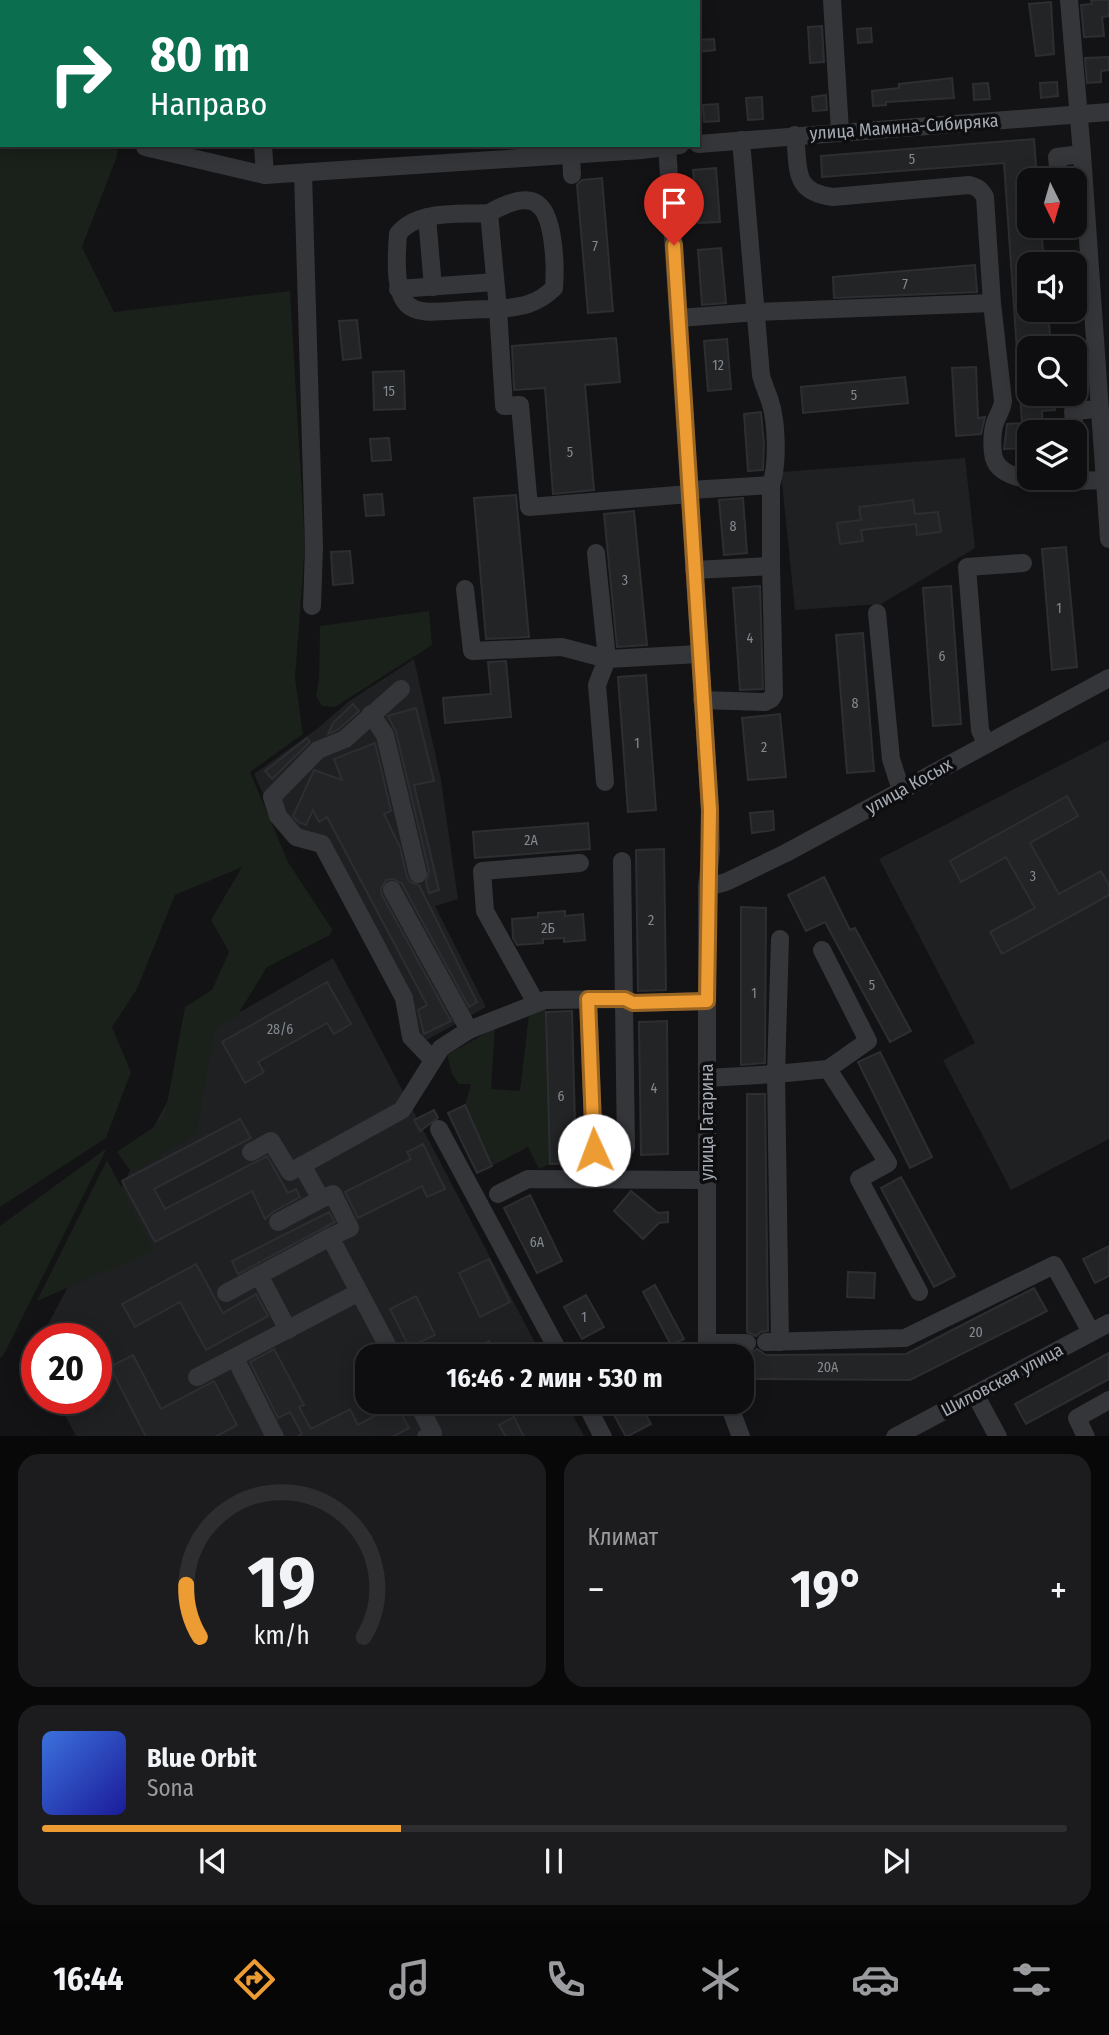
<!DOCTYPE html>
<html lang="ru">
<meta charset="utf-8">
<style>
:root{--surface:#0e0e10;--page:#1c1c1e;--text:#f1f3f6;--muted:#9b9c9f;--line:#2e2e30;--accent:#ed9c34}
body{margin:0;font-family:"Fira Sans Condensed",sans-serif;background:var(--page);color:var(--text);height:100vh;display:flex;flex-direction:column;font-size:26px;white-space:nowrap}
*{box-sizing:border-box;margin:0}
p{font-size:23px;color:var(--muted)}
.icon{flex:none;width:38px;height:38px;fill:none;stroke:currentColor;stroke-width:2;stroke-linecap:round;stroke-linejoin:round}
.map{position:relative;height:1436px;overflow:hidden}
.panel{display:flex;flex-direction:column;gap:18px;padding:18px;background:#080809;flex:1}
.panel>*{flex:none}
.hud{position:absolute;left:0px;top:0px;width:700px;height:147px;box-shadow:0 4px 18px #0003,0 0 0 2px var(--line);background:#0b6e4f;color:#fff;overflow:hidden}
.needle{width:46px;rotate:175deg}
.buttons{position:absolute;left:1017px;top:168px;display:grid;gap:14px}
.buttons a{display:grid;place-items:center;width:70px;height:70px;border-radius:14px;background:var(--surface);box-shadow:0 4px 18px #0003,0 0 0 2px var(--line);font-size:35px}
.speed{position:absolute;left:21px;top:1323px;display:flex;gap:14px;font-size:35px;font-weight:700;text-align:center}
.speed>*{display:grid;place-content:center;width:91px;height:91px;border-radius:50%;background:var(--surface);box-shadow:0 4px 18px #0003,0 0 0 2px var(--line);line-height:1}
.speed .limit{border:10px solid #d22;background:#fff;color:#111}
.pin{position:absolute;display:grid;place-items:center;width:60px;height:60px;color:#fff;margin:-72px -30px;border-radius:50% 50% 50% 0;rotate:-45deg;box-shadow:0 0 7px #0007}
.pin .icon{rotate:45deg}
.me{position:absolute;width:77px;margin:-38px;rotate:358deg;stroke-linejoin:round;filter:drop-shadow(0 0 5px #0008)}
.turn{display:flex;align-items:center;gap:24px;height:147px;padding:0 35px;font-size:32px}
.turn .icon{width:91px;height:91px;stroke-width:2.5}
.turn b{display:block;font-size:49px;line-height:60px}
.big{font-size:52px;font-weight:700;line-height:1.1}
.panel .tile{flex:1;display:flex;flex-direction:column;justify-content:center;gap:10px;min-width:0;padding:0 24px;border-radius:21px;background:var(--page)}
.panel .dial{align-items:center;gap:0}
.dial svg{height:182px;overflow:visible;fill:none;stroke:var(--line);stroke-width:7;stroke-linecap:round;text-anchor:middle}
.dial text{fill:var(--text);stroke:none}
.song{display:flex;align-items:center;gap:21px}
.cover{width:84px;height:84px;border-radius:10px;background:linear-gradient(135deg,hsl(220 70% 55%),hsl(240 70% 35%))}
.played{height:7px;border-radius:4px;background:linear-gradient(90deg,var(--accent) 35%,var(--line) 35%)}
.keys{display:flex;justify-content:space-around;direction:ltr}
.heat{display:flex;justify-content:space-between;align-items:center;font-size:38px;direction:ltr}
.panel .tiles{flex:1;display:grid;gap:18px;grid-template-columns:1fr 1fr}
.tile:last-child{grid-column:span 2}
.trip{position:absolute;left:355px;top:1344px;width:399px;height:70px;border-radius:21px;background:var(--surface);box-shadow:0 4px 18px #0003,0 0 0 2px var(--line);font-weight:700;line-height:70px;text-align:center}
.menu{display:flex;height:112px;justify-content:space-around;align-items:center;background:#060606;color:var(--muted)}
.menu .icon{width:49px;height:49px}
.menu .active{color:var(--accent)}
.menu b{font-size:32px;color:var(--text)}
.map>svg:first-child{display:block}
.built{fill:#1f2022}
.green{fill:#1a201a}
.building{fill:#232426;stroke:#2d2e31;stroke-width:2}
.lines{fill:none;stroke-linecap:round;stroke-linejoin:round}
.minor{stroke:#34363a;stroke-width:18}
.route-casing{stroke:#9a6522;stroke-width:18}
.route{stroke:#ed9c34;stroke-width:12}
.labels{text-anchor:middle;stroke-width:7;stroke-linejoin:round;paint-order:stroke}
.number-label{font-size:14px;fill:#848a91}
.street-label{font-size:18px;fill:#a5acb5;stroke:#0e0e10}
</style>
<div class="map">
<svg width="1109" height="1437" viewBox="0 0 1109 1437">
<rect width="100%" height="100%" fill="#131315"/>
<g class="built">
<path d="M965 458 975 548 881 604 795 610 781 472Z"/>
<path d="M414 659 441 780 458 899 435 906 486 1007 414 1047 397 999 320 853 293 845 275 820 254 774 317 729 348 702Z"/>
<path d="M1109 740V1139L1011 1190 943 1060 975 1043 879 859Z"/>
<path d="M333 958 542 1356H368V1402H566L584 1436H76L56 1398H96V1339H40L204 1033Z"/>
</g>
<g class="green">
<path d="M0 0 74 2H2V145H118L117 156 82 247 114 312 290 291 305 545 295 678 303 734 250 772 288 862 332 929 330 935 267 967 237 1016 215 1028 196 1134 132 1173 117 1152 164 1120 185 1007 212 990 229 952 211 920 242 867 175 895 137 989 112 1027 131 1072 106 1138 0 1207Z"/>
<path d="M429 611 432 645 335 707 322 706 316 696 319 680 320 626Z"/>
<path d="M546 1005 550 1164 539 1169 528 1147 492 1166 465 1105 471 1084H459L452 1074 447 1055 495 1028 491 1089 520 1091 529 1014Z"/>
<path d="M107 1148 4 1354 0 1358V1226Z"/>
<path d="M107 1160 154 1250 37 1301Z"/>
</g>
<g class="building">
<path d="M1091 0H1109V16L1102 17 1104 36 1084 37 1081 5 1092 4Z"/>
<path d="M1051 2 1054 54 1036 56 1029 4Z"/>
<path d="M822 26 824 62 810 63 808 27Z"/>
<path d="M871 28 872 42 858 43 857 29Z"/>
<path d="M714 39 715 50 698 52V40Z"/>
<path d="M1109 57V70L1101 71V82L1087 83 1085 58Z"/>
<path d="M952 78 954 98 886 102V105L873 106 872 91 899 88V84Z"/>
<path d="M1057 82 1058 96 1041 98 1040 83Z"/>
<path d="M988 83 990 99 974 100 973 84Z"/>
<path d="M826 95 827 110 813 111 812 97Z"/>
<path d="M762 97 763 119 748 120 746 98Z"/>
<path d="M718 104 719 121 704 122 703 105Z"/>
<path d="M1034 139 1037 180H1029V226H1041L1044 264H1029V310H1048L1051 348H1029V394H1054L1055 410 1042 411 1043 432H1029V448L1004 449 1007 424 1022 423 1004 163 822 177 821 156Z"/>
<path d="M716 168 720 222 698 223 693 170Z"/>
<path d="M602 178 613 311 588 313 577 185 582 180Z"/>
<path d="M721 248 726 303 702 305 698 250Z"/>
<path d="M975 265 977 292 834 298 833 277Z"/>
<path d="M357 320 361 358 343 360 339 321Z"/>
<path d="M616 338 620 382 585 385 594 490 553 494 545 388 514 390 512 346Z"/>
<path d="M727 339 731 389 708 391 704 341Z"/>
<path d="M976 367 978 418 985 417 981 434 956 436 952 368Z"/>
<path d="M404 371 405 409 374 410 373 372Z"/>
<path d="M905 377 908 403 803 413 801 387Z"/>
<path d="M761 412 764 444 763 470 748 471 744 414Z"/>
<path d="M389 438 391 460 372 461 370 439Z"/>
<path d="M382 494 384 515 366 516 364 495Z"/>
<path d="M516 495 529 637 486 639 474 498Z"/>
<path d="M743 498 747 553 724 555 719 500Z"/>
<path d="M913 500 915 514 938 512 941 532 917 535 916 524 861 530 863 541 840 544 837 523 861 520 859 507Z"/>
<path d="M634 511 647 645 617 647 604 514Z"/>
<path d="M1066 547 1077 667 1052 670 1042 549Z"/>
<path d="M350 551 353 583 333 585 331 552Z"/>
<path d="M760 586 763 689 740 690 733 588Z"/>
<path d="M951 586 961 724 933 726 923 588Z"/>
<path d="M863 633 874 771 847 773 836 635Z"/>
<path d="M506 661 511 717 445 723 443 698 491 694 488 662Z"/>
<path d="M646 675 656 810 628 812 618 677Z"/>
<path d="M353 704 359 711 339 729 328 734 333 723Z"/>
<path d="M416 708 434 781 414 785 439 890 429 893 426 882 429 871 396 732 388 716Z"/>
<path d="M780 714 786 777 748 780 742 718Z"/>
<path d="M307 738 310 742 272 779 265 771Z"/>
<path d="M375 743 391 811 384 814 400 847 407 877 410 882 419 885 477 1002 469 1007 402 884 393 879 386 880 381 889 382 895 451 1021 424 1034 418 1010 427 1005 327 817 319 822 313 810 306 825 298 822 293 816 314 770 342 780 334 759Z"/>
<path d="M1067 796 1078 816 1030 843 1059 894 1101 871 1109 885V895L1002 954 990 932 1035 908 1006 857 961 882 950 861Z"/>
<path d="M773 811 774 830 752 833 750 813Z"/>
<path d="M588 823 590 849 475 858 473 832Z"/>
<path d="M664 849 666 990 638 991 636 850Z"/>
<path d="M824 877 850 930 855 928 911 1031 890 1042 825 922 806 931 788 895Z"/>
<path d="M741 907 766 908 765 1063 741 1065Z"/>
<path d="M565 911V916L583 914 585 940 564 942V938L543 939V943L517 945 513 938 512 919 538 917V913Z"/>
<path d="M327 982 351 1024 334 1034 327 1023 258 1062 264 1072 245 1083 222 1042Z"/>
<path d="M572 1011 576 1163 550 1164 546 1012Z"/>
<path d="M667 1021 668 1154 641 1155 639 1022Z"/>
<path d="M880 1052 932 1157 910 1168 858 1062Z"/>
<path d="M747 1094H765L768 1331 761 1332 756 1336 747 1332Z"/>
<path d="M465 1105 492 1166 477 1173 448 1113Z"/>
<path d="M434 1110 438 1118 420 1131 414 1120Z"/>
<path d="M240 1119 251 1138 154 1189 165 1209 267 1156 288 1193 296 1189 300 1197 273 1212 265 1219 252 1191 155 1242 122 1181Z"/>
<path d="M423 1144 445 1189 427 1197 422 1186 358 1218 345 1192 411 1159 407 1152Z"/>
<path d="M901 1177 955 1276 934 1287 881 1188Z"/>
<path d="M631 1191 658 1213 668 1212V1222L659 1223 643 1239 614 1211Z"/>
<path d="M530 1195 562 1261 537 1273 504 1208Z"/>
<path d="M329 1212 335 1222 238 1274 232 1261Z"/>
<path d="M1109 1246V1276L1095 1283 1083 1259Z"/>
<path d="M489 1259 510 1302 480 1317 459 1273Z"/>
<path d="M196 1264 223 1313 256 1294 268 1316 206 1350 180 1302 135 1327 122 1304Z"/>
<path d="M848 1272 875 1273 874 1298 847 1297Z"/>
<path d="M655 1285 684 1339 671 1345 643 1292Z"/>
<path d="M1034 1288 1047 1311 910 1380 748 1379V1354L757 1349 766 1355 906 1354Z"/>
<path d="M586 1295 604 1327 582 1339 564 1307Z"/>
<path d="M416 1296 435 1335 409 1347 390 1309Z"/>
<path d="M489 1341 497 1356H461Z"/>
<path d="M274 1349 304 1405 299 1407 311 1429 350 1409 358 1425 396 1404 409 1428 392 1437H297L302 1434 290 1412 278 1418 250 1362Z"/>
<path d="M1109 1353V1379L1026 1424 1015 1404Z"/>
<path d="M133 1355 161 1409 214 1381 237 1425 215 1437H146L110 1367Z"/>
<path d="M607 1402H639L651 1424 626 1437Z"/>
<path d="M514 1417 524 1437H506L499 1425Z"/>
</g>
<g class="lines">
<g class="minor">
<path d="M253 0V2"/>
<path d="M452 0V2"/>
<path d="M656 0V2"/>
<path d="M832 0 840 131"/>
<path d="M1069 0 1082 154 1109 539"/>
<path d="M795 135C799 169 792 192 833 197L969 185C978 187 981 190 985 197L992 303 1003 401C1002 411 996 417 994 426 992 435 992 445 993 453 996 491 1078 480 1105 480"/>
<path d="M741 140 761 375C763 384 767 392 770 401 777 423 778 464 771 485"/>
<path d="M698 144 1109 112"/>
<path d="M263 145 265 175"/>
<path d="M667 145 710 810 711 850 707 887V1343L712 1356"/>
<path d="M145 147 265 175 642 150 680 145"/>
<path d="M571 154 572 175"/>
<path d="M303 173 314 547 312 606"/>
<path d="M1059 176 1057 157 1082 154"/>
<path d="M489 213C461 215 417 209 398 234 390 338 421 307 498 309L489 213C531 189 548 198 553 245 555 260 555 274 554 288 537 305 520 307 498 309L504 406 520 405 529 507 690 494"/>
<path d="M427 217 433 287"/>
<path d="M398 289 495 282"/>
<path d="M679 318 757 312 992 303"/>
<path d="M1079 480 1073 411 1099 409"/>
<path d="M690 490 771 485V566"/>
<path d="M596 553 607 659 597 685 605 782"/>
<path d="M694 570 771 566 774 694 771 699 765 702 702 700"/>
<path d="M465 589 472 651 562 647 607 659 699 654"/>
<path d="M877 613 891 759 901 790"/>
<path d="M401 689 345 739 318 750 272 797 278 816 296 837 322 844 404 998 411 1037 433 1060"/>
<path d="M371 714 385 735 418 874"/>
<path d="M986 744 980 730 967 567 1023 563"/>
<path d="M622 861 626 1147"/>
<path d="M707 887 726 882 786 853 1109 678"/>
<path d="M392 890 469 1030"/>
<path d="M780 939 776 1074 828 1069 868 1041 822 950"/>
<path d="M588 999 594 1150"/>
<path d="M536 1003 485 911 482 871 580 863"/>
<path d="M828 1069 888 1163 859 1179 919 1292"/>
<path d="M707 1078 776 1074 780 1342"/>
<path d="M439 1129 561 1356"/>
<path d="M251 1152 271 1141 290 1172 402 1110 441 1048 469 1030 545 1000 625 999 633 1003 707 1001"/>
<path d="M302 1165 321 1199 333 1194 350 1228 330 1237 393 1356"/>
<path d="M498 1194 528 1179 707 1180"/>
<path d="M278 1222 321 1199"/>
<path d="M259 1275 288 1330"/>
<path d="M226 1293 330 1237"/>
<path d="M766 1342 905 1338 1054 1265 1091 1332"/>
<path d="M707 1343H747"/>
<path d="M235 1358 275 1437"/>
<path d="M197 1377 359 1292"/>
<path d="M975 1394 998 1437"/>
<path d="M417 1402 433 1433 426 1437"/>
<path d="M585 1402 603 1437"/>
<path d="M728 1402 741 1437"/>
<path d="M895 1437 1109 1323"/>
<path d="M1086 1437 1077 1418 1109 1400"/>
</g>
</g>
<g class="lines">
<g class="route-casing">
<path id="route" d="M594 1150 588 999H625L633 1003 707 1001 710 810 674 245"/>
</g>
<use href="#route" class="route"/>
</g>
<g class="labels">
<g class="number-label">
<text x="912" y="164">5</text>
<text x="595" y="251">7</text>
<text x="905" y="289">7</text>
<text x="718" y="370">12</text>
<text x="389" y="396">15</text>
<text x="854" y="400">5</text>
<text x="570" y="457">5</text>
<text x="733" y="531">8</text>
<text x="625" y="585">3</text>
<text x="1059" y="613">1</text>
<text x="750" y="643">4</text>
<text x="942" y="661">6</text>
<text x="855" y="708">8</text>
<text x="637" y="748">1</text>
<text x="764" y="752">2</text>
<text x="531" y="845">2А</text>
<text x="1033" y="881">3</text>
<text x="651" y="925">2</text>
<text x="548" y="933">2Б</text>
<text x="872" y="990">5</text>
<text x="754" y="998">1</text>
<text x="280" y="1034">28/6</text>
<text x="654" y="1093">4</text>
<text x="561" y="1101">6</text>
<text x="537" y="1247">6А</text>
<text x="584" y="1322">1</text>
<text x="976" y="1337">20</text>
<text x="828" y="1372">20А</text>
</g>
<g class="street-label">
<text transform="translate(904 127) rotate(-4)" y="6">улица Мамина-Сибиряка</text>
<text transform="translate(909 786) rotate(-29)" y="6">улица Косых</text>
<text transform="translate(707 1122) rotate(-90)" y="6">улица Гагарина</text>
<text transform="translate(1002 1380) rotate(-28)" y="6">Шиловская улица</text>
</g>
</g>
</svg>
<div class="buttons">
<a><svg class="needle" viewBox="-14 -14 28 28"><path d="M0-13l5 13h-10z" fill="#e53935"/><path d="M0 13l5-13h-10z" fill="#9b9c9f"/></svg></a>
<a><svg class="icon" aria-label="sound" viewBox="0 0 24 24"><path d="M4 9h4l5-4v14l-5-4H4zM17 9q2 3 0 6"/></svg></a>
<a><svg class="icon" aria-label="search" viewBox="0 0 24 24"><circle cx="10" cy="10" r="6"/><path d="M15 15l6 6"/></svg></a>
<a><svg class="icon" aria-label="layers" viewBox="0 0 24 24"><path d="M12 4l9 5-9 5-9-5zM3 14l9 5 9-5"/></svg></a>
</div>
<div class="speed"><div class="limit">20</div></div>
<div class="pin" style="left:674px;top:245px;background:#d93025"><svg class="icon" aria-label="arrive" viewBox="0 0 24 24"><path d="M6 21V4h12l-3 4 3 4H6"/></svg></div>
<svg class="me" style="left:594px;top:1150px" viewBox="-20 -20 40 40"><circle r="19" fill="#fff"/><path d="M0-13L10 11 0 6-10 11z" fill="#ed9c34"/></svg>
<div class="trip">16:46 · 2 мин · 530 m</div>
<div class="hud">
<div class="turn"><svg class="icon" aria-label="right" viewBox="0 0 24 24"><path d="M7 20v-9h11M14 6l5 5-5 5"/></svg><div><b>80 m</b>Направо</div></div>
</div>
</div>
<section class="panel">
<div class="tiles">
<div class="tile dial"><svg viewBox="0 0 100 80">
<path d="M14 69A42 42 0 1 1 86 69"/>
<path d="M14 69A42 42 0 0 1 8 46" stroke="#ed9c34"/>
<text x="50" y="56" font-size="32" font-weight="700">19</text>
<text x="50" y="72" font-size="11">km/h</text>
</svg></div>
<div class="tile"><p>Климат</p>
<div class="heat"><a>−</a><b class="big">19°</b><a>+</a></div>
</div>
<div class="tile">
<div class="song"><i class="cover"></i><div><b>Blue Orbit</b><p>Sona</p></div></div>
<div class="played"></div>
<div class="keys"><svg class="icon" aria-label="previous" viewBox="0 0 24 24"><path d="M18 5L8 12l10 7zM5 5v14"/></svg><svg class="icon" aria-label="pause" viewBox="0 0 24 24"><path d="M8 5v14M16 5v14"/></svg><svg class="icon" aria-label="next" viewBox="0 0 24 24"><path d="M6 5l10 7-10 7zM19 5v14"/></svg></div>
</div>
</div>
</section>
<nav class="menu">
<b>16:44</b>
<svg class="icon active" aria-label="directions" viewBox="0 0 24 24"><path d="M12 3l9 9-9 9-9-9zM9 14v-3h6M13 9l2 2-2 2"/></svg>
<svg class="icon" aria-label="music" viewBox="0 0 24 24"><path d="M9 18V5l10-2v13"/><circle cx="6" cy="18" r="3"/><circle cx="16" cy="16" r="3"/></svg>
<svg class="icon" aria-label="phone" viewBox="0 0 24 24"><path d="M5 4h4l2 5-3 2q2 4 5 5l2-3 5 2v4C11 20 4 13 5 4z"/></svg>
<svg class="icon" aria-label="climate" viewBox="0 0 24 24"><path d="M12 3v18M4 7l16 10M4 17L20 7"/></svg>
<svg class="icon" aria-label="car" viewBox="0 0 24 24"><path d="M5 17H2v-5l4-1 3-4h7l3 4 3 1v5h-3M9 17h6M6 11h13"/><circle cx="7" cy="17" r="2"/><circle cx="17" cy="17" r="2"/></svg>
<svg class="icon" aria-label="filters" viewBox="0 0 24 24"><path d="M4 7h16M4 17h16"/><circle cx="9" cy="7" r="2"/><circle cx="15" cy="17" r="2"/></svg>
</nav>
